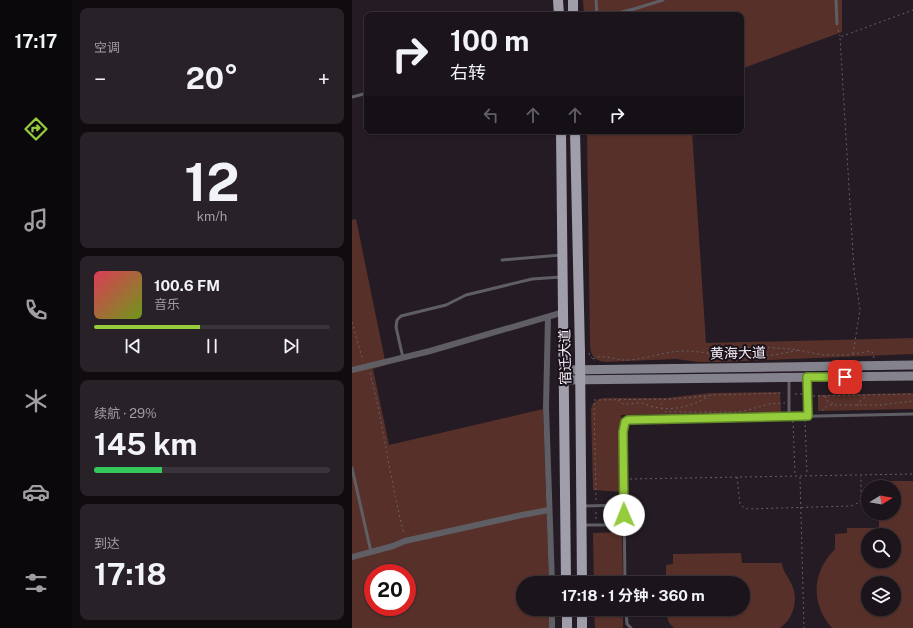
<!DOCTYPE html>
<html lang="zh">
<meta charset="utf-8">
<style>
:root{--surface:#1b141b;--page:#282128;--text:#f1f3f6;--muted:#a09ea3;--line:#39333a;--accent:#94cc3c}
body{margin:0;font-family:"Public Sans","Noto Sans SC",sans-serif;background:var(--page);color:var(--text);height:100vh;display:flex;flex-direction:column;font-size:15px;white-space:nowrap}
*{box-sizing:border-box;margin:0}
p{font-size:13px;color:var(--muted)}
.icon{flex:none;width:22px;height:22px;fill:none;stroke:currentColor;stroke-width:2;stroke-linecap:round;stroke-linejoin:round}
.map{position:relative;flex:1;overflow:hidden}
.drawer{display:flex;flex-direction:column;gap:8px;padding:8px;background:#0f0b0f;width:280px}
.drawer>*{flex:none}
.top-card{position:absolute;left:12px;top:12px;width:380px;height:122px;border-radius:8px;box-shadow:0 1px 3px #0004,0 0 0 1px var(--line);background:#1b141b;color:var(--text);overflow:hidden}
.needle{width:26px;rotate:79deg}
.fabs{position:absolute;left:509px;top:480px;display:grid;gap:8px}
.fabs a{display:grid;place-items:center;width:40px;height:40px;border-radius:50%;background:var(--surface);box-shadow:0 1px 3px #0004,0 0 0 1px var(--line);font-size:20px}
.speed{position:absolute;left:12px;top:564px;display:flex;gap:8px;font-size:20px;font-weight:700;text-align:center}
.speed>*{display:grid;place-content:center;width:52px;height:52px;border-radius:50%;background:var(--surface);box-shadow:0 1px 3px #0004,0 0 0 1px var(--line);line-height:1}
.speed .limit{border:6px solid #d22;background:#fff;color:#111}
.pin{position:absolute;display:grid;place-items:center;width:34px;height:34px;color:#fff;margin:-17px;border-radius:8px;box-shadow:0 2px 6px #0006}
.me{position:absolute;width:44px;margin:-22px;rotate:359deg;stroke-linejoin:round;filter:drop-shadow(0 0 3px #0008)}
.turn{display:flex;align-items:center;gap:14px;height:84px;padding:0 20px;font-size:18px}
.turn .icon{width:52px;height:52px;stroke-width:2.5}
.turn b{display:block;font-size:28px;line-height:34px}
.lanes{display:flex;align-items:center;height:38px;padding:0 20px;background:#0003;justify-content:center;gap:20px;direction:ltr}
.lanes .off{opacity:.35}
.big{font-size:30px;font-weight:700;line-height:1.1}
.drawer .tile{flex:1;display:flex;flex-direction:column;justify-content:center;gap:6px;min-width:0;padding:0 14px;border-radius:8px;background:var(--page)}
.drawer .dial{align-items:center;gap:0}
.dial b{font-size:52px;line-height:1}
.song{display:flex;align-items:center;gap:12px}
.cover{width:48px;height:48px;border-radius:6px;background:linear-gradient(135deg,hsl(350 70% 55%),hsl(80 70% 35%))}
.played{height:4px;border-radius:2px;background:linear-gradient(90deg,var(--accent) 45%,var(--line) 45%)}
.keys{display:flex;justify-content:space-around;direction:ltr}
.heat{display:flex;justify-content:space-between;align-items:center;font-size:22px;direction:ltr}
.charge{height:6px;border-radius:3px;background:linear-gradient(90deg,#34c759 29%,var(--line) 0)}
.trip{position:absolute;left:164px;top:576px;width:234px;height:40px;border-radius:20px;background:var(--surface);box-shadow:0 1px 3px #0004,0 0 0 1px var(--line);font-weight:700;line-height:40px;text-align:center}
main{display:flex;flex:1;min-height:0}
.menu{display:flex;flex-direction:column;width:72px;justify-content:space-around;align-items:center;background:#0b080b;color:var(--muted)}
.menu .icon{width:28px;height:28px}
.menu .selected{color:var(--accent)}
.menu b{font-size:18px;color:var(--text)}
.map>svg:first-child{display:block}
.green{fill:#573029;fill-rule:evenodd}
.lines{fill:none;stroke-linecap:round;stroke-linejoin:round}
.path{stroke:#686068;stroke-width:1;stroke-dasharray:2 3;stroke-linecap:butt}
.service{stroke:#5f5e64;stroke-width:3}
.minor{stroke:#5f5e64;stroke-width:6}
.secondary{stroke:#84828c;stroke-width:9}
.primary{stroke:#a09eab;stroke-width:10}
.route-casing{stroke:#608527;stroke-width:10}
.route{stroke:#94cc3c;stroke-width:7}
.labels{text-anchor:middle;stroke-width:4;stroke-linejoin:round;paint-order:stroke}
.street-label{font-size:14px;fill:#f8f1f8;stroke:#1a121a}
</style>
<main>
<nav class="menu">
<b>17:17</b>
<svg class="icon selected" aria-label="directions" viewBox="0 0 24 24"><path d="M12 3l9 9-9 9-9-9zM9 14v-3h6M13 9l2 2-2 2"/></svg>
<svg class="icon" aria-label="music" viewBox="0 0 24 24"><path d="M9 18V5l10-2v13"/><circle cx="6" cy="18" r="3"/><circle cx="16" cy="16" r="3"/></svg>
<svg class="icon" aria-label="phone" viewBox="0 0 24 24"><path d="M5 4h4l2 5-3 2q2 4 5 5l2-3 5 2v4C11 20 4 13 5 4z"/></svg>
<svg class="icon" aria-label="climate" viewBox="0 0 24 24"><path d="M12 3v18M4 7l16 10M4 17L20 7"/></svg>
<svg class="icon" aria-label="car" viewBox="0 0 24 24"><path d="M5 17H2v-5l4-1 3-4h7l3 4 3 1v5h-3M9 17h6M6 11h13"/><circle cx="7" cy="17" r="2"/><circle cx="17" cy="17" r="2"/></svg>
<svg class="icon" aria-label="filters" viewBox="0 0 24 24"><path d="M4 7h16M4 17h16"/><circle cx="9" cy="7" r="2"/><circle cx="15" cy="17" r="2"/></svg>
</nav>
<section class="drawer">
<div class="tile"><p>空调</p>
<div class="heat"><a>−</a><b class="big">20°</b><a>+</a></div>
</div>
<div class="tile dial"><b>12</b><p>km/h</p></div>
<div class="tile">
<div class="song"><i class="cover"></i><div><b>100.6 FM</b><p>音乐</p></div></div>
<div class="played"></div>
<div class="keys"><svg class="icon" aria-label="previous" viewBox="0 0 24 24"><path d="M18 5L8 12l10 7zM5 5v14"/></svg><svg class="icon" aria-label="pause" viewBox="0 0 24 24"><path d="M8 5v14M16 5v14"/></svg><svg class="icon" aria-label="next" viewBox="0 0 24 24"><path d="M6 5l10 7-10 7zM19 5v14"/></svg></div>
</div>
<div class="tile"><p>续航 · 29%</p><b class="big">145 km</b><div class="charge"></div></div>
<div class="tile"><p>到达</p><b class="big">17:18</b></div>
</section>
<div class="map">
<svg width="561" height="628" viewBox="0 0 561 628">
<rect width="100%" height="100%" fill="#241b24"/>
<g class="green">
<path d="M231 0H490V32L389 69V15H232Z"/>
<path d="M235 131H340L354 343 561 338V354L370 362H345L324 359 254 362C243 361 238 356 238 344Z"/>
<path d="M4 219 34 365 21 369 37 445 191 409 197 583H171V609H198L199 628H0V220ZM21 573H55V607H21Z"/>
<path d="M428 392 429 412 269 415 270 492 241 490 239 409C241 402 244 400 251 398H314L358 393Z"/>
<path d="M561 393V409L466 411V395Z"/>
<path d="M522 481H561V628H480C458 603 460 572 483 549V534L495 533V528H527V513H542V487H522ZM516 535H542V561H516ZM516 583H542V609H516Z"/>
<path d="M270 532 271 583H242L241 533Z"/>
<path d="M389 553 390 563H430C431 573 435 574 439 583 447 598 442 619 428 628H322C315 622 315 618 315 609H391V583H314V565L321 564V554Z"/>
<path d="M242 609H271V628H243Z"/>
</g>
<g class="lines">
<g class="path">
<path d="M486 30 488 36"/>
<path d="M0 322 11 361"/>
<path d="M356 352 406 347 440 349 472 355H497L518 351 521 353 522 358"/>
<path d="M237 353 238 356 243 361"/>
<path d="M501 354 508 309 502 271 488 37 561 10"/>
<path d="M241 359C252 353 264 361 277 360 295 359 313 351 332 351 350 351 368 356 387 357 407 358 428 354 448 350"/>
<path d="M18 373C32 426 38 481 52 534"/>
<path d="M443 394H450"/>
<path d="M461 396 561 394"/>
<path d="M473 396 474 400 482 404"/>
<path d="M313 399 309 405V408L314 412H385L396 410 417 404 433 403"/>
<path d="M266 400C271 408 282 402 290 403 294 404 297 406 302 407 320 411 341 407 356 396"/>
<path d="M505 406 509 400 515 396"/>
<path d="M470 411 475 406 478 405H529L561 401"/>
<path d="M453 420 455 475"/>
<path d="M441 421 443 475"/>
<path d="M385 477 388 504 391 507 396 509 499 506 508 502 509 497V476"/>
<path d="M448 477 452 628"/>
<path d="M278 479 561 474"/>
<path d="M244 500 242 400 323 399 362 395 432 393"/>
<path d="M244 512V520"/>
</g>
<g class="service">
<path d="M244 0 245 15"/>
<path d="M484 0 485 24"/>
<path d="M258 15 282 9 311 0"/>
<path d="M0 97 15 93"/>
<path d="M150 260 209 255"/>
<path d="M51 358 44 327 45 320 49 316 94 305 114 295 180 279 209 277"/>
<path d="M455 378V416"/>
<path d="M437 379V416"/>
<path d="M0 468 19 552"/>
<path d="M232 506 272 505"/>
<path d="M231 525H272"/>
<path d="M273 583 271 432 273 422 276 420 561 414"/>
<path d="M274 609 275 624 279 628"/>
</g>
<g class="minor">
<path d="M196 317 194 407 200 583"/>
<path d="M0 370 78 351 212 312"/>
<path d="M0 557 41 546 53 541 170 515 197 510"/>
<path d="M200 609V628"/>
</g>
<g class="secondary">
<path d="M212 370 561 365"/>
<path d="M212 380 561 376"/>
</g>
<g class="primary">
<path d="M206 0 207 15"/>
<path d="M221 0V15"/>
<path d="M209 131 214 583"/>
<path d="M223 131 228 352 230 583"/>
<path d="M215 609V628"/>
<path d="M230 609V628"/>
</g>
</g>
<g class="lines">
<g class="route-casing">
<path id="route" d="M272 515 271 432 273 422 276 420 456 416 455 377H493"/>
</g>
<use href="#route" class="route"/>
</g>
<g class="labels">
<g class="street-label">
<text transform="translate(386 353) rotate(-1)" y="5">黄海大道</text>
<text transform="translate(213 357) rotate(-91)" y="5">宿迁大道</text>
</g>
</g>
</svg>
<div class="fabs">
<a><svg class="needle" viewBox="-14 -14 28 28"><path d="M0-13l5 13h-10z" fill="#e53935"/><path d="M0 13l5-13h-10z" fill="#a09ea3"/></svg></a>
<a><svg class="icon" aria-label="search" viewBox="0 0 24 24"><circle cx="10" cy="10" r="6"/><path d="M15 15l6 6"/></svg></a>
<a><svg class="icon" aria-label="layers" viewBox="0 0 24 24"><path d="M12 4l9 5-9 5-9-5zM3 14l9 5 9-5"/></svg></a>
</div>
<div class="speed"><div class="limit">20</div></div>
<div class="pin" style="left:493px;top:377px;background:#d93025"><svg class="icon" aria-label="arrive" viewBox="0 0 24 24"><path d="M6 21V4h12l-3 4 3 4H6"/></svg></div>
<svg class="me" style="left:272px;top:515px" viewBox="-20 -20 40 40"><circle r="19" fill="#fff"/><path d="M0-13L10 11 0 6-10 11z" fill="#94cc3c"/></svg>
<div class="trip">17:18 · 1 分钟 · 360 m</div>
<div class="top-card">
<div class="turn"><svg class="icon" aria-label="right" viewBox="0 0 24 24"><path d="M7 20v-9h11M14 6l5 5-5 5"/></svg><div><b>100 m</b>右转</div></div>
<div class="lanes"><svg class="icon off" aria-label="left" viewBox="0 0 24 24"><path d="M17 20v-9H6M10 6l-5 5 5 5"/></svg><svg class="icon off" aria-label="ahead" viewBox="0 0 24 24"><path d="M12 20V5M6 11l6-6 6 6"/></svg><svg class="icon off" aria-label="ahead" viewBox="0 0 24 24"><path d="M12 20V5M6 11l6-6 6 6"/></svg><svg class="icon" aria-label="right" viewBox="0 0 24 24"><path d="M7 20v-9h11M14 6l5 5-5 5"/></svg></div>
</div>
</div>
</main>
